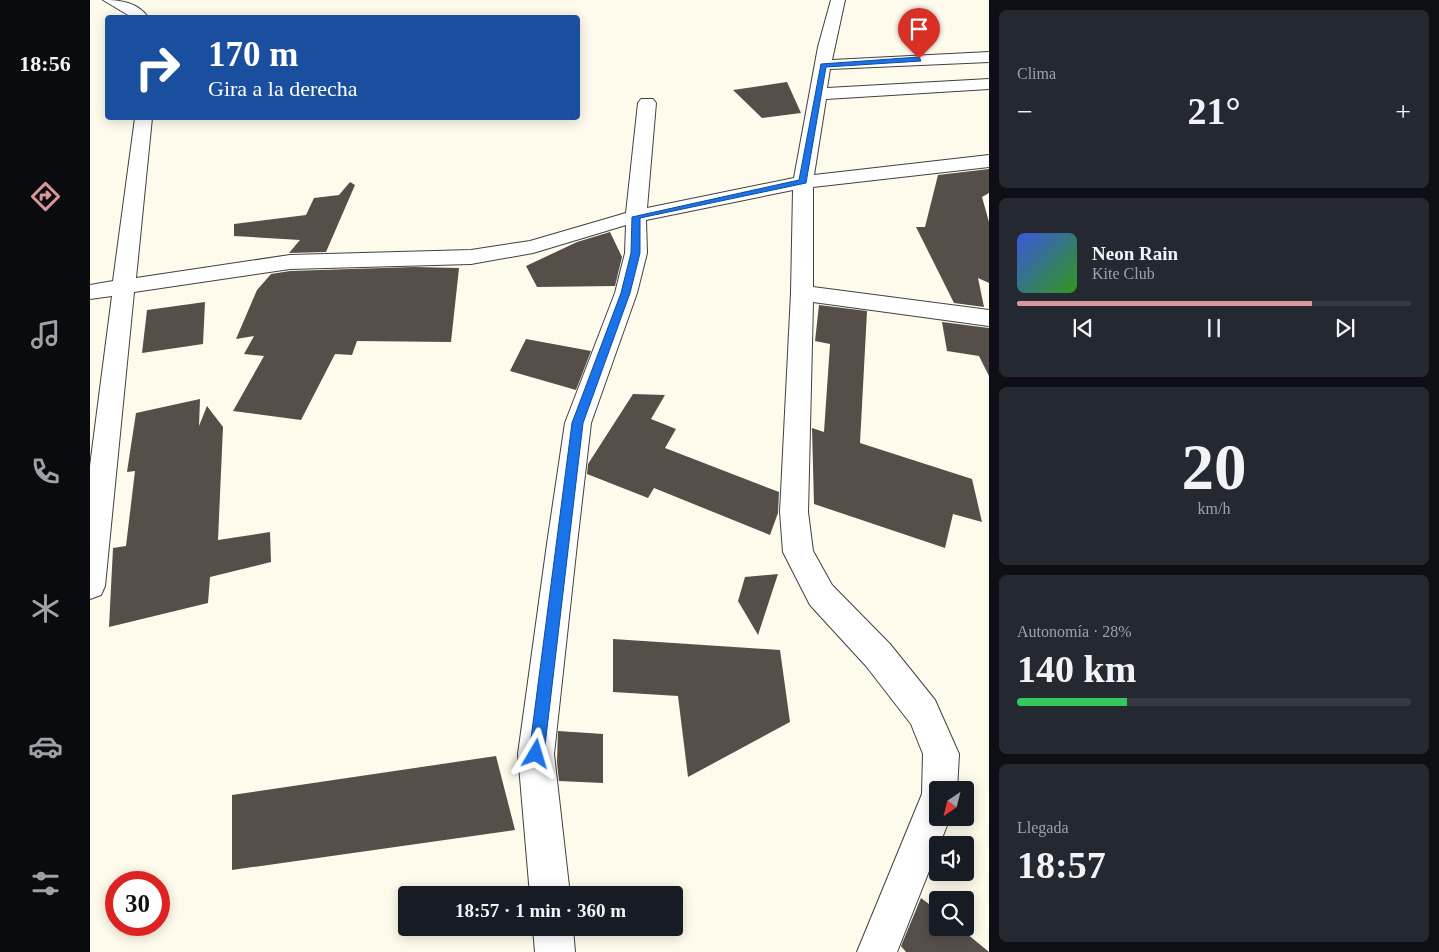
<!DOCTYPE html>
<html lang="es">
<meta charset="utf-8">
<style>
:root{--surface:#171b24;--page:#242831;--text:#f1f3f6;--muted:#9ea1a6;--line:#363941;--accent:#da969b}
body{margin:0;font-family:"Times New Roman",serif;background:var(--page);color:var(--text);height:100vh;display:flex;flex-direction:column;font-size:19px;white-space:nowrap}
*{box-sizing:border-box;margin:0}
p{font-size:16px;color:var(--muted)}
.icon{flex:none;width:28px;height:28px;fill:none;stroke:currentColor;stroke-width:2;stroke-linecap:round;stroke-linejoin:round}
.map{position:relative;flex:1;overflow:hidden}
.panel{display:flex;flex-direction:column;gap:10px;padding:10px;background:#0d0f14;width:450px}
.panel>*{flex:none}
.top-card{position:absolute;left:15px;top:15px;width:475px;height:105px;border-radius:5px;box-shadow:0 2px 12px #0003;background:#1a4fa0;color:#fff;overflow:hidden}
.needle{width:32px;rotate:215deg}
.controls{position:absolute;left:839px;top:781px;display:grid;gap:10px}
.controls a{display:grid;place-items:center;width:45px;height:45px;border-radius:5px;background:var(--surface);box-shadow:0 2px 12px #0003;font-size:25px}
.speed{position:absolute;left:15px;top:871px;display:flex;gap:10px;font-size:25px;font-weight:700;text-align:center}
.speed>*{display:grid;place-content:center;width:65px;height:65px;border-radius:50%;background:var(--surface);box-shadow:0 2px 12px #0003;line-height:1}
.speed .limit{border:8px solid #d22;background:#fff;color:#111}
.pin{position:absolute;display:grid;place-items:center;width:42px;height:42px;color:#fff;margin:-51px -21px;border-radius:50% 50% 50% 0;rotate:-45deg;box-shadow:0 0 5px #0007}
.pin .icon{rotate:45deg}
.me{position:absolute;width:55px;margin:-28px;rotate:7deg;stroke-linejoin:round;filter:drop-shadow(0 0 4px #0008)}
.turn{display:flex;align-items:center;gap:18px;height:105px;padding:0 20px;font-size:22px}
.turn .icon{width:65px;height:65px;stroke-width:2.5}
.turn b{display:block;font-size:35px;line-height:42px}
.big{font-size:38px;font-weight:800;line-height:1.1}
.panel .widget{flex:1;display:flex;flex-direction:column;justify-content:center;gap:8px;min-width:0;padding:0 18px;border-radius:8px;background:var(--page)}
.panel .dial{align-items:center;gap:0}
.dial b{font-size:65px;line-height:1}
.song{display:flex;align-items:center;gap:15px}
.cover{width:60px;height:60px;border-radius:8px;background:linear-gradient(135deg,hsl(230 70% 55%),hsl(110 70% 35%))}
.played{height:5px;border-radius:2px;background:linear-gradient(90deg,var(--accent) 75%,var(--line) 75%)}
.keys{display:flex;justify-content:space-around;direction:ltr}
.heat{display:flex;justify-content:space-between;align-items:center;font-size:28px;direction:ltr}
.charge{height:8px;border-radius:4px;background:linear-gradient(90deg,#34c759 28%,var(--line) 0)}
.trip{position:absolute;left:308px;top:886px;width:285px;height:50px;border-radius:5px;background:var(--surface);box-shadow:0 2px 12px #0003;font-weight:800;line-height:50px;text-align:center}
main{display:flex;flex:1;min-height:0}
.dock{display:flex;flex-direction:column;width:90px;justify-content:space-around;align-items:center;background:#090b0e;color:var(--muted)}
.dock .icon{width:35px;height:35px}
.dock .selected{color:var(--accent)}
.dock b{font-size:22px;color:var(--text)}
.map>svg:first-child{display:block}
.building{fill:#554e49}
.lines{fill:none;stroke-linecap:round;stroke-linejoin:round}
.minor-casing{stroke:#404040;stroke-width:2}
.minor{fill:#fff;fill-rule:evenodd}
.route{fill:#1a73e8;stroke:#114b97}
</style>
<main>
<nav class="dock">
<b>18:56</b>
<svg class="icon selected" aria-label="directions" viewBox="0 0 24 24"><path d="M12 3l9 9-9 9-9-9zM9 14v-3h6M13 9l2 2-2 2"/></svg>
<svg class="icon" aria-label="music" viewBox="0 0 24 24"><path d="M9 18V5l10-2v13"/><circle cx="6" cy="18" r="3"/><circle cx="16" cy="16" r="3"/></svg>
<svg class="icon" aria-label="phone" viewBox="0 0 24 24"><path d="M5 4h4l2 5-3 2q2 4 5 5l2-3 5 2v4C11 20 4 13 5 4z"/></svg>
<svg class="icon" aria-label="climate" viewBox="0 0 24 24"><path d="M12 3v18M4 7l16 10M4 17L20 7"/></svg>
<svg class="icon" aria-label="car" viewBox="0 0 24 24"><path d="M5 17H2v-5l4-1 3-4h7l3 4 3 1v5h-3M9 17h6M6 11h13"/><circle cx="7" cy="17" r="2"/><circle cx="17" cy="17" r="2"/></svg>
<svg class="icon" aria-label="filters" viewBox="0 0 24 24"><path d="M4 7h16M4 17h16"/><circle cx="9" cy="7" r="2"/><circle cx="15" cy="17" r="2"/></svg>
</nav>
<div class="map">
<svg width="899" height="952" viewBox="0 0 899 952">
<rect width="100%" height="100%" fill="#fffbec"/>
<g class="building">
<path d="M697 82 711 113 672 118 643 90Z"/>
<path d="M899 169V193L892 197 899 222V283L888 278 894 307 864 303 826 227H835L848 175Z"/>
<path d="M260 182 265 185 236 252 199 253 210 240 144 236V224L216 215 224 198 249 195Z"/>
<path d="M520 232 532 257 525 286 447 287 436 266 487 242Z"/>
<path d="M324 267 369 268 361 342 267 341 262 355 245 354 211 420 143 411 174 356 154 354 164 336 146 339 167 290 181 274 200 271Z"/>
<path d="M115 302 113 344 52 353 57 310Z"/>
<path d="M729 305 777 311 770 443 882 479 892 522 863 514 855 548 724 504 722 428 734 432 740 344 725 341Z"/>
<path d="M852 322 899 328V376L889 356 857 351Z"/>
<path d="M436 339 501 351 486 390 420 371Z"/>
<path d="M543 394 575 395 561 419 586 429 575 448 689 492 688 513 680 535 564 488 558 498 497 474 498 464Z"/>
<path d="M110 399 109 426 117 406 133 427 128 540 180 532 181 562 120 577 118 603 19 627 23 548 36 546 45 471 37 472 46 413Z"/>
<path d="M688 574 668 635 648 601 655 577Z"/>
<path d="M523 639 690 650 700 722 598 777 588 696 523 692Z"/>
<path d="M468 731 513 734V783L469 781 467 762Z"/>
<path d="M406 756 425 830 142 870V795Z"/>
<path d="M831 898 848 911V928H870L899 952H816L811 946Z"/>
</g>
<g class="lines">
<g class="minor-casing">
<g id="minor">
<path d="M13 0C31 0 47 2 59 18H43Z"/>
<path d="M741 0H755L742 60 899 52V62L740 69 737 88 899 79V89L736 99 724 175 899 155V167L723 187V287L899 310V326L723 302 718 512 723 551 742 585 800 644 845 700 869 754 867 790H848V818H860L807 952H767L832 794 833 754 821 724 776 666 720 605 693 552 690 512 701 293 703 190 556 220 557 253 547 293 501 423 487 544 464 754 480 895H440L428 754 457 544 475 423 525 293 535 253 536 225 443 253 381 264 200 269 44 292 15 586 11 595 0 599V466L22 296 0 299V285L23 281 45 118H62L46 278 200 255 381 250 440 241 536 213 548 103 551 99H563L566 103 557 208 704 178 728 47Z"/>
<path d="M443 928H483L485 952H445Z"/>
</g>
</g>
<use href="#minor" class="minor"/>
</g>
<path class="route" d="M829 57 831 61 736 67 716 183 550 218V253L540 293 493 423 454 754 452 759 446 761 441 759 439 754 482 423 531 293 541 253 542 217 709 180 731 64Z"/>
</svg>
<div class="controls">
<a><svg class="needle" viewBox="-14 -14 28 28"><path d="M0-13l5 13h-10z" fill="#e53935"/><path d="M0 13l5-13h-10z" fill="#9ea1a6"/></svg></a>
<a><svg class="icon" aria-label="sound" viewBox="0 0 24 24"><path d="M4 9h4l5-4v14l-5-4H4zM17 9q2 3 0 6"/></svg></a>
<a><svg class="icon" aria-label="search" viewBox="0 0 24 24"><circle cx="10" cy="10" r="6"/><path d="M15 15l6 6"/></svg></a>
</div>
<div class="speed"><div class="limit">30</div></div>
<div class="pin" style="left:829px;top:59px;background:#d93025"><svg class="icon" aria-label="arrive" viewBox="0 0 24 24"><path d="M6 21V4h12l-3 4 3 4H6"/></svg></div>
<svg class="me" style="left:446px;top:754px" viewBox="-20 -20 40 40"><path d="M0-17L14 15 0 8-14 15z" fill="#1a73e8" stroke="#fff" stroke-width="4"/></svg>
<div class="trip">18:57 · 1 min · 360 m</div>
<div class="top-card">
<div class="turn"><svg class="icon" aria-label="right" viewBox="0 0 24 24"><path d="M7 20v-9h11M14 6l5 5-5 5"/></svg><div><b>170 m</b>Gira a la derecha</div></div>
</div>
</div>
<section class="panel">
<div class="widget"><p>Clima</p>
<div class="heat"><a>−</a><b class="big">21°</b><a>+</a></div>
</div>
<div class="widget">
<div class="song"><i class="cover"></i><div><b>Neon Rain</b><p>Kite Club</p></div></div>
<div class="played"></div>
<div class="keys"><svg class="icon" aria-label="previous" viewBox="0 0 24 24"><path d="M18 5L8 12l10 7zM5 5v14"/></svg><svg class="icon" aria-label="pause" viewBox="0 0 24 24"><path d="M8 5v14M16 5v14"/></svg><svg class="icon" aria-label="next" viewBox="0 0 24 24"><path d="M6 5l10 7-10 7zM19 5v14"/></svg></div>
</div>
<div class="widget dial"><b>20</b><p>km/h</p></div>
<div class="widget"><p>Autonomía · 28%</p><b class="big">140 km</b><div class="charge"></div></div>
<div class="widget"><p>Llegada</p><b class="big">18:57</b></div>
</section>
</main>
